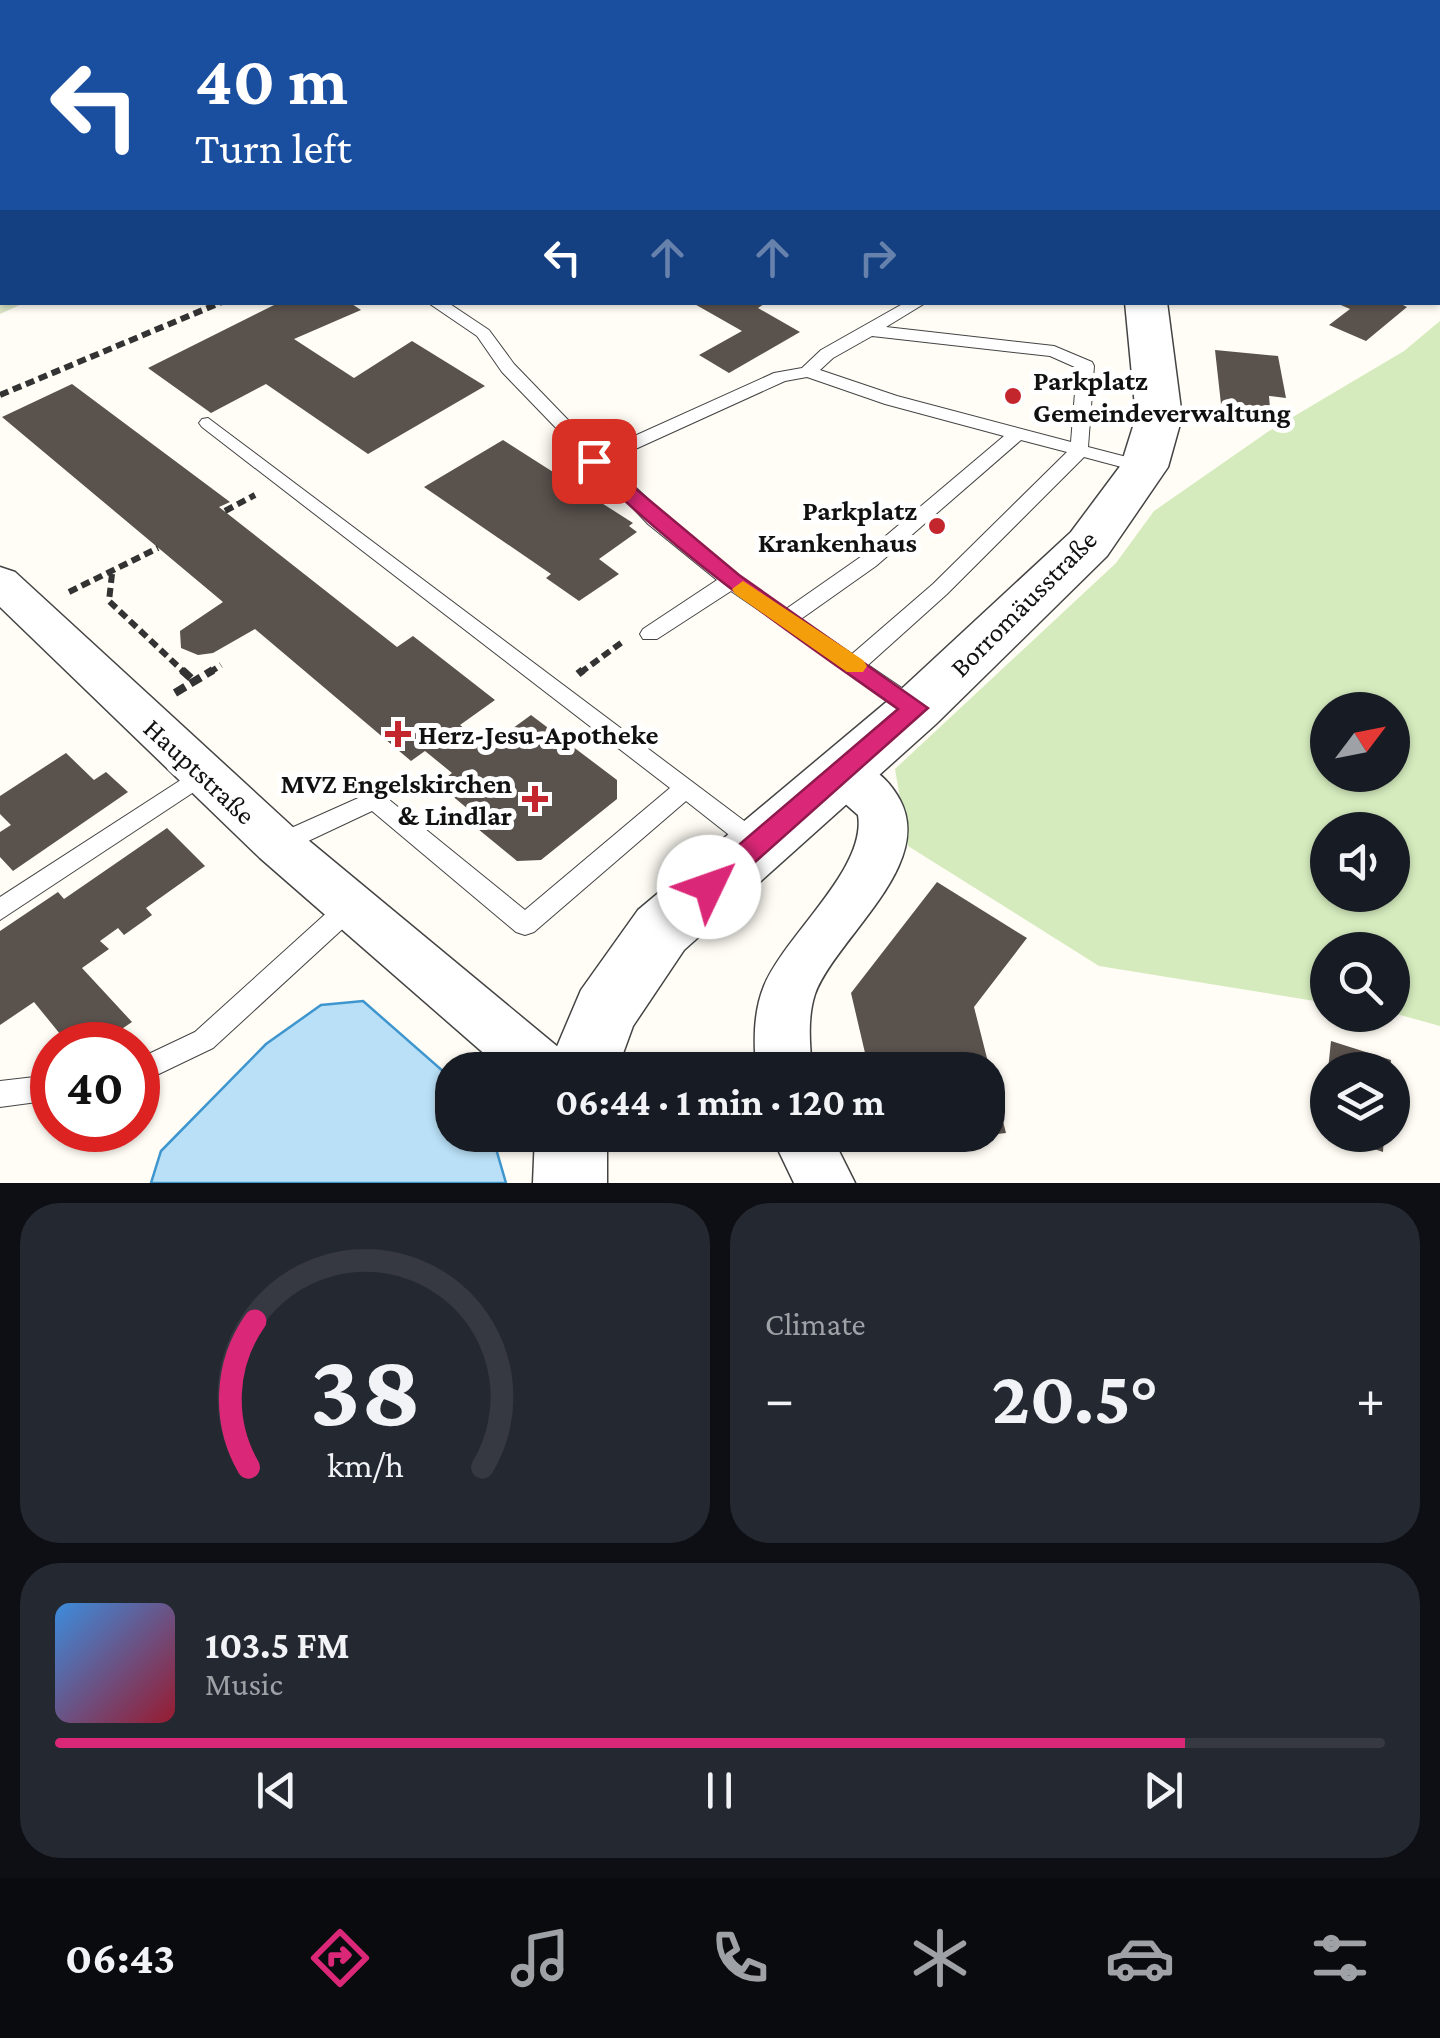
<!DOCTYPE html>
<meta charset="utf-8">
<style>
:root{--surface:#171b24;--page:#242831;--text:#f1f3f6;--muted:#9ea1a6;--line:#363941;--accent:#db2777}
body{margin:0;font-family:"Crimson Pro",serif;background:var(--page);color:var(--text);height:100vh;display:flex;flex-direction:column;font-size:38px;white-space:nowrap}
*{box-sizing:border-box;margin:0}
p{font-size:32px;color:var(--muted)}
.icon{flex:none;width:55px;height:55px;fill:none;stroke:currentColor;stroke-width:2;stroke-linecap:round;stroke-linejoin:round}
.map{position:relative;height:1183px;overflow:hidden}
.side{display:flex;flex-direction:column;gap:20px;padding:20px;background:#0d0f14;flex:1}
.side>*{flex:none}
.hud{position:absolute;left:0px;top:0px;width:1440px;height:305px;box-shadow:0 2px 8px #0004;background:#1a4fa0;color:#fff;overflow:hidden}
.needle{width:65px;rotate:58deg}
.tools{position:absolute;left:1310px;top:692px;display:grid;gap:20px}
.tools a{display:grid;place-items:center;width:100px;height:100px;border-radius:50%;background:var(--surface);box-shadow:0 2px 8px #0004;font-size:50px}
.speed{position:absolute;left:30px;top:1022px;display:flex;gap:20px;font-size:50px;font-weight:700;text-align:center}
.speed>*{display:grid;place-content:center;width:130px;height:130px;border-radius:50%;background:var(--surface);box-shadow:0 2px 8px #0004;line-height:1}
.speed .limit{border:15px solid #d22;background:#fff;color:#111}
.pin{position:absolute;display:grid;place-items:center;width:85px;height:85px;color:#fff;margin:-42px;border-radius:20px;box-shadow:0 5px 15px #0006}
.me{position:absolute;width:110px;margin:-55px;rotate:48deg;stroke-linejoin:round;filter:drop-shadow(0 0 8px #0008)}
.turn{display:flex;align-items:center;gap:35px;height:210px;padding:0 30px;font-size:45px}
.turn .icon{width:130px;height:130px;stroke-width:2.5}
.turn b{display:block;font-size:70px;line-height:85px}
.lanes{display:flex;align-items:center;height:95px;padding:0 30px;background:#0003;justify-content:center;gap:50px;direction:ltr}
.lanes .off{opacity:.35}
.big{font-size:75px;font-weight:700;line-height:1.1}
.side .card{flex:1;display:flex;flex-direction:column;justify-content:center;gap:15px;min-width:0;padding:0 35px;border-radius:40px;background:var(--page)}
.side .dial{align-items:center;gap:0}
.dial svg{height:260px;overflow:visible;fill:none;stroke:var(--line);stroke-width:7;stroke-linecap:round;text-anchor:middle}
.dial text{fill:var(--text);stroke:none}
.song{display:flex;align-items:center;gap:30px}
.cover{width:120px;height:120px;border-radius:15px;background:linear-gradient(135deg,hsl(210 70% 55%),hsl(350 70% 35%))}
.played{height:10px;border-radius:5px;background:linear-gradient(90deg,var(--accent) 85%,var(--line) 85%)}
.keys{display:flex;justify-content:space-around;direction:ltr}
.heat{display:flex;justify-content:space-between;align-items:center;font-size:55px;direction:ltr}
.side .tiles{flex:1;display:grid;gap:20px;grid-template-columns:1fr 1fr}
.card:last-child{grid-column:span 2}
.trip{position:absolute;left:435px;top:1052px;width:570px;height:100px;border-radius:40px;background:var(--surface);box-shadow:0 2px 8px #0004;font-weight:700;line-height:100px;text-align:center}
.menu{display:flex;height:160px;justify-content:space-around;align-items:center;background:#090b0e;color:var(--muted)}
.menu .icon{width:70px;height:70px}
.menu .active{color:var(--accent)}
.menu b{font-size:45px;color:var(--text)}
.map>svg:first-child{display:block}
.green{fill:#d5ebbd;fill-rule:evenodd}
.cemetery{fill:#d9e3c4}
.water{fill:#b9e0f7;stroke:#3f96cf;stroke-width:2.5}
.building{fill:#5a524d}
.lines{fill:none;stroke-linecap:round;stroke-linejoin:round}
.service-casing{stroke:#444;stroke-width:2}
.minor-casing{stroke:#444;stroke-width:3}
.tertiary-casing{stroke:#444;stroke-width:3}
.path-far2{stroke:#333;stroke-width:4;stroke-dasharray:6 4;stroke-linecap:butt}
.path-far1{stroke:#333;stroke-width:6;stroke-dasharray:9 5;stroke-linecap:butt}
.path{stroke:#333;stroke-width:8;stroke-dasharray:12 6;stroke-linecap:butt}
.service{fill:#fff;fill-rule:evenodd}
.minor{fill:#fff;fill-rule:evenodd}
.tertiary{fill:#fff;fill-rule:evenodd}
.route{fill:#db2777;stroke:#8e194d;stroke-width:2.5}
.slow{fill:#f59e0b}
.poi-dot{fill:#c4262e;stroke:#fff;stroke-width:4}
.labels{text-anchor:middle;stroke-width:10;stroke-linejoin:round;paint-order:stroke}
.poi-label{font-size:28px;font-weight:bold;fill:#111;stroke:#fff;text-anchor:start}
.street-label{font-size:28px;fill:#111;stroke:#fff}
</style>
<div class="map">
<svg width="1440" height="1183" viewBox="0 0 1440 1183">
<rect width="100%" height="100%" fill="#fffdf5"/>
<path class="green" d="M1440 321V1026L1393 1013 1392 950H1328L1327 1003 1099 966 908 846 895 769 1116 563 1154 511 1269 431 1404 351ZM1328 710H1392V775H1328ZM1328 830H1392V895H1328Z"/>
<path class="cemetery" d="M0 0H581L588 2H2V302L24 303 0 314Z"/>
<path class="water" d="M363 1001 452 1079V1135H492L506 1183H151L161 1151 266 1044 321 1005Z"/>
<g class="building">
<path d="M280 302H349L361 310 294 339 354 378 412 341 485 386 368 454 266 384 211 413 148 368Z"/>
<path d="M691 302H767L758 308 800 332 729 373 699 355 742 331Z"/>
<path d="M1334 302H1397L1407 307 1366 341 1329 325 1350 309Z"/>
<path d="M1215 350 1278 356 1286 398 1269 396 1270 408 1221 404Z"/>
<path d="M72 384 230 502 219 507 397 647 413 636 495 700 460 725 487 747 531 715 617 780V799L541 860 517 861 461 815 468 809 438 784 452 773 425 751 411 761 255 629 213 653 198 655 181 648 180 631 223 602 2 417Z"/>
<path d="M503 440 633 523 629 526 637 532 599 559 619 574 579 601 546 578 551 574 424 487Z"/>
<path d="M66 753 94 780 106 772 128 792 13 871 0 857V832L11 825 0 814V796Z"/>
<path d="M167 828 205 866 146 908 152 915 124 935 118 928 100 941 109 949 82 968 132 1022 98 1045H69L34 1002 0 1025V931L58 892 64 899Z"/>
<path d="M937 882 1027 938 974 1007 1006 1133 988 1135V1070H869L851 993Z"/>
<path d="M1331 1041 1391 1060 1390 1070H1328Z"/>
<path d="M884 1135H961V1138L886 1146Z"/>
<path d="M1384 1135 1383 1152 1336 1136V1135Z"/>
</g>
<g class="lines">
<g class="service-casing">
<g id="service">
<rect x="813" y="0" width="12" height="2"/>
<path d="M427 302H447L489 330 514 364 599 452 774 373 802 368 821 350 906 302H927L886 327 1054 346 1092 362 1094 366 1088 447 1150 463 1153 467 1144 473 1084 457 947 594 868 665 924 703 927 709 924 715 916 717 731 591 657 639H643L640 634 643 629 717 580 648 524 593 466 588 465 586 459 502 372 477 336ZM872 336 1050 356 1077 368 1071 442 897 396 820 370 833 358ZM807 377 885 404 1004 436 862 556 786 609C721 565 663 517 609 461L785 381ZM1021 440 1067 452 933 584 852 654 801 619 876 566Z"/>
<path d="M208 418 763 835 767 842 763 849 755 852 747 849 686 801 534 932 525 935 516 932 372 811 287 851 279 854 271 851 267 844 271 837 374 791 382 794 525 910 670 788 202 427 199 423 202 419Z"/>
<path d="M204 765 212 768 215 774 212 780 0 920V897Z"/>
<path d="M351 896 360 899 363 906 360 913 213 1048 138 1084V1059L195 1032 342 899Z"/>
<path d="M52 1075V1100L0 1107V1081Z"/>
</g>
</g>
<g class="minor-casing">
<g id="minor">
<path d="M721 0H752L754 2H723Z"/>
<path d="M1438 140 1440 141V159L1438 158Z"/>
<path d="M0 567 15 572 296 830 564 1052 572 1070H503L260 858 0 607Z"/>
<path d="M842 754C867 762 888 777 900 800 935 866 836 938 815 994 807 1018 810 1046 812 1070H756C754 1042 753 1013 764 986 785 935 867 869 858 815L825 786 818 773 825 760Z"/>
<path d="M771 1135H831L855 1183H794Z"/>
</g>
</g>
<g class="tertiary-casing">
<g id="tertiary">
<path d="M1091 0H1123V2H1092Z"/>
<path d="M1125 302H1167L1182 417 1168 467 1107 556 936 724 684 950 633 1026 617 1070H547L581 990 638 910 896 694 1071 532 1121 465 1136 417Z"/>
<path d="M535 1135H607V1183H533Z"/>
</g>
</g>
<g class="path-far2">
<path d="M175 0 181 2"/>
<path d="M335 0 339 2"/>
<path d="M551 0 559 2"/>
<path d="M79 2 90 0"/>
<path d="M274 2 282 0"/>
</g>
<g class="path-far1">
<path d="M0 395 222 302"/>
<path d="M225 511 255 495"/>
<path d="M112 574 109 601 185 673"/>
<path d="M69 592 158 548"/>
<path d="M209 673 221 665"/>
<path d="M580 673 625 640"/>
</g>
<g class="path">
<path d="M182 670 194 681"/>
<path d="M578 674 583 670"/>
<path d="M175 693 213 670"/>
</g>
<use href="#service" class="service"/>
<use href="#minor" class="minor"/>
<use href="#tertiary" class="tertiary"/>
</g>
<path class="route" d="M594 454 739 575 928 708 718 895H699L695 887 699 879 898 709C790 633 682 559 587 465V456Z"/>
<path class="slow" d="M743 581 863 660 867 666 863 672H847L735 594 732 589Z"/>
<g class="poi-dot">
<circle cx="1013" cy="396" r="10"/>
<circle cx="937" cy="526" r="10"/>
<path d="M393 719h10v10h10v10h-10v10h-10v-10h-10v-10h10z"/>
<path d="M530 784h10v10h10v10h-10v10h-10v-10h-10v-10h10z"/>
</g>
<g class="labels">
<g class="poi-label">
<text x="1033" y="390">Parkplatz<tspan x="1033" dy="32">Gemeindeverwaltung</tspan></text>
<text x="917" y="520" text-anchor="end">Parkplatz<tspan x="917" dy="32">Krankenhaus</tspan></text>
<text x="418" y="744">Herz-Jesu-Apotheke</text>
<text x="512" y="793" text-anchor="end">MVZ Engelskirchen<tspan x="512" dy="32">&amp; Lindlar</tspan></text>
</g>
<g class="street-label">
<text transform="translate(1023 603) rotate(-45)" y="10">Borromäusstraße</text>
<text transform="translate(200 771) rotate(43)" y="10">Hauptstraße</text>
</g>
</g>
</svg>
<div class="tools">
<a><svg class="needle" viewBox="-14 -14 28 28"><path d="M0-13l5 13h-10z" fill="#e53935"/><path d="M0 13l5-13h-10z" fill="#9ea1a6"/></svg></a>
<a><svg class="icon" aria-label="sound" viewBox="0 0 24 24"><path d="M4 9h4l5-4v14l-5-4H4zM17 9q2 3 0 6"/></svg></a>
<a><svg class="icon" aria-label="search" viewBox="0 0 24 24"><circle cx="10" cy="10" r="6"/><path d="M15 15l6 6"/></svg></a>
<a><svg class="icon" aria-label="layers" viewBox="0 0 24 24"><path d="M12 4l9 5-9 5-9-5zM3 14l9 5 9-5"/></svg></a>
</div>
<div class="speed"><div class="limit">40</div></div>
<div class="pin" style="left:594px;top:461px;background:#d93025"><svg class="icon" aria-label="arrive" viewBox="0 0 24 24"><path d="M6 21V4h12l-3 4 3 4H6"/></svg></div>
<svg class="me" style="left:709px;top:887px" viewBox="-20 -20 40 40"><circle r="19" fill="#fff"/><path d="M0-13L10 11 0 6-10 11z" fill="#db2777"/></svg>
<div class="trip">06:44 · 1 min · 120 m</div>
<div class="hud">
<div class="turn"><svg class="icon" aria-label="left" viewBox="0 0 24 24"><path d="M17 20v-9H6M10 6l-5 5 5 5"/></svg><div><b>40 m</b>Turn left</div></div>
<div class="lanes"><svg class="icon" aria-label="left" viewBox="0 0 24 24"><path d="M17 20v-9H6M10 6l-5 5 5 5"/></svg><svg class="icon off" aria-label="ahead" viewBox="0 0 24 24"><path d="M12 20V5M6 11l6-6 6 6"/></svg><svg class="icon off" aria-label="ahead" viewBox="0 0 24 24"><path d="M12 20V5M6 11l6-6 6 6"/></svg><svg class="icon off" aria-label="right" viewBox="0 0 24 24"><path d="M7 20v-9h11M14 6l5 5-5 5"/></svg></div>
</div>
</div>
<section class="side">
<div class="tiles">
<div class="card dial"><svg viewBox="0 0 100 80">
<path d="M14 69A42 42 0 1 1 86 69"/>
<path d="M14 69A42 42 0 0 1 16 24" stroke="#db2777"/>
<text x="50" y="56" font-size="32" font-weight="700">38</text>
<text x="50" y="72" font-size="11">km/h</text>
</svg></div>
<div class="card"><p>Climate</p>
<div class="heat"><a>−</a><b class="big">20.5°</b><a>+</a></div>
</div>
<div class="card">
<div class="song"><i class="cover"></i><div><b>103.5 FM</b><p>Music</p></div></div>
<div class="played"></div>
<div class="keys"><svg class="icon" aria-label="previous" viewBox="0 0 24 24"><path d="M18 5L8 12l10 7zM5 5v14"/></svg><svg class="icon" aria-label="pause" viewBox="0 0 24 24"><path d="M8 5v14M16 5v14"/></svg><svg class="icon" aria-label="next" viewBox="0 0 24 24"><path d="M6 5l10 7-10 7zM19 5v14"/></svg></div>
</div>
</div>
</section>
<nav class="menu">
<b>06:43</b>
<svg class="icon active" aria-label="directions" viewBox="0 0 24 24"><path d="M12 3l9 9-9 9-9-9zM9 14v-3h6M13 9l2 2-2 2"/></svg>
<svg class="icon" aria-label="music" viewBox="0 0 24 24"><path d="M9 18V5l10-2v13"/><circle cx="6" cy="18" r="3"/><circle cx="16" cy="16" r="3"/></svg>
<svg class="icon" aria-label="phone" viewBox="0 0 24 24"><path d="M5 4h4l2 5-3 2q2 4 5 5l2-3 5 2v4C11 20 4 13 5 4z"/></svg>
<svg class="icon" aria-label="climate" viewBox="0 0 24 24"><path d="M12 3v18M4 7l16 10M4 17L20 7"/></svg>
<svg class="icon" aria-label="car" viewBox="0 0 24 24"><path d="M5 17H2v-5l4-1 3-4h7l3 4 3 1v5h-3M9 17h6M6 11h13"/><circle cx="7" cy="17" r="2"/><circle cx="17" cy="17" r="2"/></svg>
<svg class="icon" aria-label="filters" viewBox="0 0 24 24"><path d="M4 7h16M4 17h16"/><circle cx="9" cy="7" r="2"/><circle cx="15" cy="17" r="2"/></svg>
</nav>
